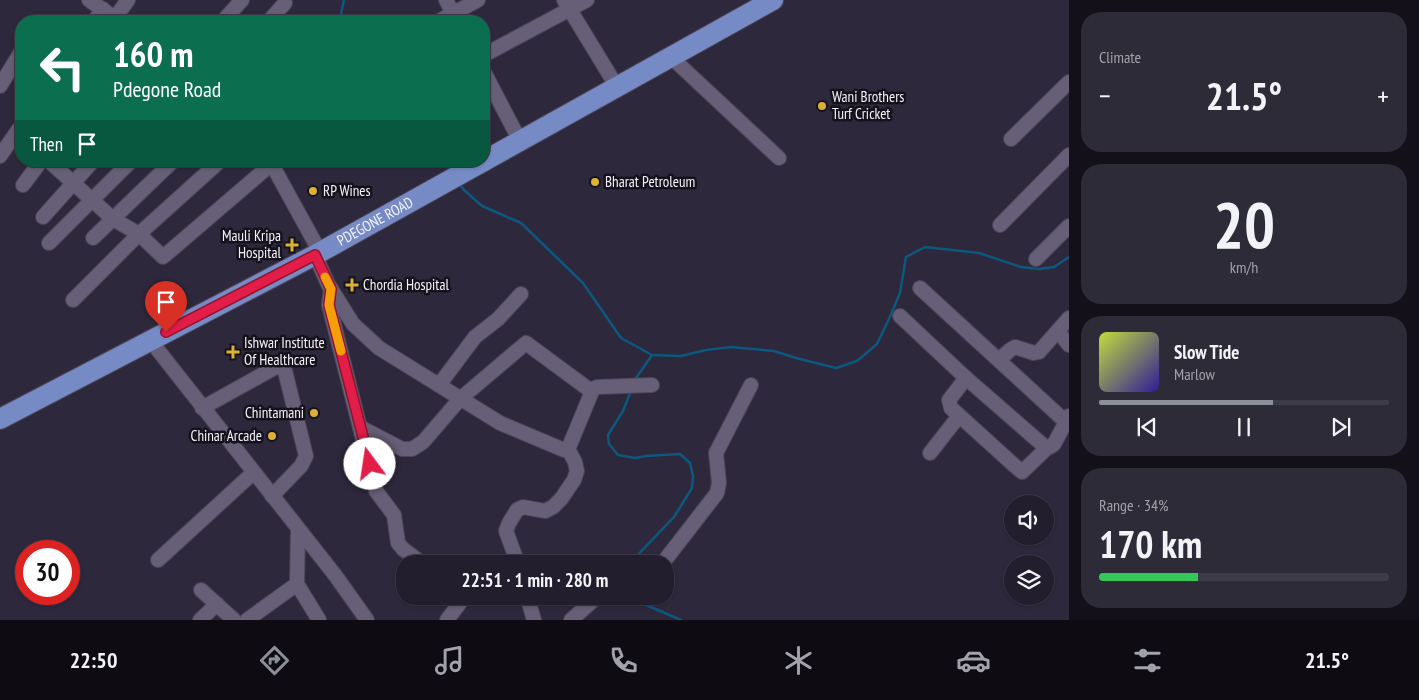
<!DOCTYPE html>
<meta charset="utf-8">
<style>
:root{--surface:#221e2d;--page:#2e2b39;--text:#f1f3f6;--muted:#a2a2aa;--line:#3f3c49;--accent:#8c9099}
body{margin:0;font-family:"PT Sans Narrow",sans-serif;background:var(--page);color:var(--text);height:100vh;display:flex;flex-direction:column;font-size:19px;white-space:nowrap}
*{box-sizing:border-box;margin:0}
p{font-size:16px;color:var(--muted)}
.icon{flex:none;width:28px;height:28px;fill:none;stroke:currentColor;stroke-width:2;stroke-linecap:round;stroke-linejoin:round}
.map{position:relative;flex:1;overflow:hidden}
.sheet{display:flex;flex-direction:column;gap:12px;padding:12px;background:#131019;width:350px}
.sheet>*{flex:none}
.top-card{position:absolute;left:15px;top:15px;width:475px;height:152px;border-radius:20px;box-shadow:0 1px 4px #0004,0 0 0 1px var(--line);background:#0b6e4f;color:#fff;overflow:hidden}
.fabs{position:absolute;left:1004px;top:495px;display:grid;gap:10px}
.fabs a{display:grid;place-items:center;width:50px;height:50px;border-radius:50%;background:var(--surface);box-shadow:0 1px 4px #0004,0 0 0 1px var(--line);font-size:25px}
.speed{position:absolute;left:15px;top:540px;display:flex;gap:10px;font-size:25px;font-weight:700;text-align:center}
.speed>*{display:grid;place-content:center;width:65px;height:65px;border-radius:50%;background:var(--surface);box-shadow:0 1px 4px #0004,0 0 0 1px var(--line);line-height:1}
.speed .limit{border:8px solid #d22;background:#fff;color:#111}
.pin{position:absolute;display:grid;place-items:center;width:42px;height:42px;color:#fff;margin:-51px -21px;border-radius:50% 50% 50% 0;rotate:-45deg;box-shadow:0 0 5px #0007}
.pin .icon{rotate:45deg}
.me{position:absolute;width:55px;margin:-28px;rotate:346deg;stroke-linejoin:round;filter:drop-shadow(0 0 4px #0008)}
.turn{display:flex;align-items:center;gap:18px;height:105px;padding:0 15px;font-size:22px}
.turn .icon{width:65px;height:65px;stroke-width:2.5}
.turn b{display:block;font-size:35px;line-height:42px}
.then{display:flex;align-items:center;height:48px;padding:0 15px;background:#0003;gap:10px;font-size:19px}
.big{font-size:38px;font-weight:700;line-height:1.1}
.sheet .tile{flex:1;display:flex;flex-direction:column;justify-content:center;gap:8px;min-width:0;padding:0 18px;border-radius:20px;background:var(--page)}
.sheet .dial{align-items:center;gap:0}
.dial b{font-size:65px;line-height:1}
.song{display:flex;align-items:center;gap:15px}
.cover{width:60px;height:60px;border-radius:8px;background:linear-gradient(135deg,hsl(70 70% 55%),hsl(250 70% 35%))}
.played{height:5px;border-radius:2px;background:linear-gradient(90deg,var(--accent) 60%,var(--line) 60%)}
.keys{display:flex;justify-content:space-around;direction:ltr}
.heat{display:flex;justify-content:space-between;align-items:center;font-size:28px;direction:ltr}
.charge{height:8px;border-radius:4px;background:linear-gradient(90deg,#34c759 34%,var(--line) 0)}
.trip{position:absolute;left:396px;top:555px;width:278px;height:50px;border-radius:20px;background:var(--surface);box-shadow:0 1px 4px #0004,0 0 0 1px var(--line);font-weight:700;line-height:50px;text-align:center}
.menu{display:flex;height:80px;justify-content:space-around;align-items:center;background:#0e0c12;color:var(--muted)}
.menu .icon{width:35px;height:35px}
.menu .current{color:var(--accent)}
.menu b{font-size:22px;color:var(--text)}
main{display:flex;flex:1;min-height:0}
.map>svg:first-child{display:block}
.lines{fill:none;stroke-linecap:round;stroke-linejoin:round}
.stream{stroke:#0c587e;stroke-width:2.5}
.minor-casing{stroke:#4c4657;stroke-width:16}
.highway-casing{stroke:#4c4657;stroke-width:22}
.minor{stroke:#665f77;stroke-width:14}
.highway{stroke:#768bc5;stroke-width:20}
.route-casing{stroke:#92132f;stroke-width:12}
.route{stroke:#e11d48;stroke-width:9}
.slow{stroke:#f59e0b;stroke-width:9}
.poi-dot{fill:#dbb233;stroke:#15121b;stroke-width:2}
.labels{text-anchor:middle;stroke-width:5;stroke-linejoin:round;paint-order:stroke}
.poi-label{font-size:15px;fill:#f5f2fd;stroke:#15121b;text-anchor:start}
.street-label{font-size:15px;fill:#f5f2fd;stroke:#15121b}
</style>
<main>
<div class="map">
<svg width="1069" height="620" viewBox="0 0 1069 620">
<rect width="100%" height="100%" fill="#2e283c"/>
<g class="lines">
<g class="stream">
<path d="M344 21 341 14 344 0"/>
<path d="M444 161 450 170"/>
<path d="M459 183 464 190 482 206 521 223 583 283 621 338 652 355 681 356 706 350 731 347 774 351 796 358 836 368 857 361 877 344 889 319 900 293 906 257 925 247 979 253 1021 267 1039 269 1054 267 1069 257"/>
<path d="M634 381 652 355"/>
<path d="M629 564 674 517 692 488 693 476 690 463 680 454 646 456 635 458 618 455 609 444 608 435 623 411 631 391"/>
<path d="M634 596 639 602 681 620"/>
</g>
<g class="minor-casing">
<g id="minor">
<path d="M89 0 119 21"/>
<path d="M446 0 457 21"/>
<path d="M564 0 617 87"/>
<path d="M115 18 128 0"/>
<path d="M94 21 103 9"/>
<path d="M223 21 242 0"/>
<path d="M269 21 285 3"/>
<path d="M439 21 478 0"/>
<path d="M484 55 587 0"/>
<path d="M671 57 779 158"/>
<path d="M484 72 520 141"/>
<path d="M0 86 21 52"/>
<path d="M1011 139 1069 82"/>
<path d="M0 156 21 126"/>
<path d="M49 161 113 219 139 234 163 257 275 161"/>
<path d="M270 161 320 252"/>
<path d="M23 185 41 161"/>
<path d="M43 217 93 161"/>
<path d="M1000 225 1069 155"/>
<path d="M93 238 173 161"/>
<path d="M49 243 131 161"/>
<path d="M315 255 328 284 353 324 379 348 500 423 564 450 569 447 593 389 597 387 652 385"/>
<path d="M1036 259 1069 226"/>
<path d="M920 288 1066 422"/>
<path d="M331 289 329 305 376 491 394 515 398 543 403 549 423 564"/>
<path d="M73 300 139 234 220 161"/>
<path d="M900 316 966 378 1044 446 1050 447 1054 444 1069 416"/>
<path d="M1058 331 1069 345"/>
<path d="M150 340 335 575 367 620"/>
<path d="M999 360 1010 350 1015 347 1034 353 1039 352 1069 318"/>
<path d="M966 378 949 400 951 408 1015 466 1022 472 1048 447"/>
<path d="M439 385 475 337 498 319 521 294"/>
<path d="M202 408 276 367H280L285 371 306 456 301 466 272 496"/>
<path d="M360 427 402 449H412L423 442 460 399 526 343 591 391"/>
<path d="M930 453 959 416"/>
<path d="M158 560 253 473"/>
<path d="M518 564 506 531 509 523 517 510 523 507 545 511 553 507 561 499 574 480 577 471 575 462 568 449"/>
<path d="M662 564 717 493 719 483 716 453 751 385"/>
<path d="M297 584 319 620"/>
<path d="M201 590 234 620"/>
<path d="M527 596 534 620"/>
<path d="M200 620 217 604"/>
<path d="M247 620 297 584 298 529"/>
<path d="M447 620 465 596"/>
<path d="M571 620 598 596"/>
</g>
</g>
<g class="highway-casing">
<g id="highway">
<path d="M484 161 773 0"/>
<path id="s1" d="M0 419 315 255 484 161"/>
</g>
</g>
<use href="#minor" class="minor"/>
<use href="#highway" class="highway"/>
</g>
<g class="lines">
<g class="route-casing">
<path id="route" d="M166 332 315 255 331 289 329 305 370 464"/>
</g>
<use href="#route" class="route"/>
<path class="slow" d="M325 277 331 289 329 305 341 351"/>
</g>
<g class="poi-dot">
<circle cx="822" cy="106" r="5"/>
<circle cx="595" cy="182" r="5"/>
<circle cx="313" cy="191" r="5"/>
<path d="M289.5 237.5h5v5h5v5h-5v5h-5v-5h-5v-5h5z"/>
<path d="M349.5 277.5h5v5h5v5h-5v5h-5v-5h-5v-5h5z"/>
<path d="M230.5 344.5h5v5h5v5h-5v5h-5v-5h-5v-5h5z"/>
<circle cx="314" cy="413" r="5"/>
<circle cx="272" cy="436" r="5"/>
</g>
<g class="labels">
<g class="poi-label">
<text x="832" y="102">Wani Brothers<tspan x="832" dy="17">Turf Cricket</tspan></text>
<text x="605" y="187">Bharat Petroleum</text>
<text x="323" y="196">RP Wines</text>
<text x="281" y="241" text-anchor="end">Mauli Kripa<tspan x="281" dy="17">Hospital</tspan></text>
<text x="363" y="290">Chordia Hospital</text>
<text x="244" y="348">Ishwar Institute<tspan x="244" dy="17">Of Healthcare</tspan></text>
<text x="304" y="418" text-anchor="end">Chintamani</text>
<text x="262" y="441" text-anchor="end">Chinar Arcade</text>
</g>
<g class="street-label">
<text dy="5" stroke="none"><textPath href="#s1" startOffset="424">PDEGONE ROAD</textPath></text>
</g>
</g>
</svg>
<div class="fabs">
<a><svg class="icon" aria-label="sound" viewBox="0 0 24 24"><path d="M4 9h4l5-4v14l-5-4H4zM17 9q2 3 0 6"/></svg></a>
<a><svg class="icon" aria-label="layers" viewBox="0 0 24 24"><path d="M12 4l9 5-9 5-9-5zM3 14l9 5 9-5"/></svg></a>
</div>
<div class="speed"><div class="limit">30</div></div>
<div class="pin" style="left:166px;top:332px;background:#d93025"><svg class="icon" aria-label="arrive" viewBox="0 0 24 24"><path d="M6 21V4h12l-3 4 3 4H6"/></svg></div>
<svg class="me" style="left:370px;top:464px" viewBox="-20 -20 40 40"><circle r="19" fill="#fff"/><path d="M0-13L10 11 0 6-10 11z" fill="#e11d48"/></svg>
<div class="trip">22:51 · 1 min · 280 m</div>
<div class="top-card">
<div class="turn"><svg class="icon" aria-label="left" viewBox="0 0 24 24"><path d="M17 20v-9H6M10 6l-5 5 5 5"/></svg><div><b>160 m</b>Pdegone Road</div></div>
<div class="then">Then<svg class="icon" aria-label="arrive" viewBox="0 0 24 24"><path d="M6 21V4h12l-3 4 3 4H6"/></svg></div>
</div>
</div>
<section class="sheet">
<div class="tile"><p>Climate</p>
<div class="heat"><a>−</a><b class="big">21.5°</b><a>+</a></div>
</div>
<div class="tile dial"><b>20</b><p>km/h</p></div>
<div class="tile">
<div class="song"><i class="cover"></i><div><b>Slow Tide</b><p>Marlow</p></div></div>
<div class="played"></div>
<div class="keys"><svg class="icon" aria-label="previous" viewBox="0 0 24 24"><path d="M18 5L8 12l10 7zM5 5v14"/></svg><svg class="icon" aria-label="pause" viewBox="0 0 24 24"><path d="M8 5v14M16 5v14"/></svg><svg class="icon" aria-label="next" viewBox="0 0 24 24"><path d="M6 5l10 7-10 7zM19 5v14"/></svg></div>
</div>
<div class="tile"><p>Range · 34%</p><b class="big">170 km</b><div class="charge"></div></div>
</section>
</main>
<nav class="menu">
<b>22:50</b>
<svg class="icon current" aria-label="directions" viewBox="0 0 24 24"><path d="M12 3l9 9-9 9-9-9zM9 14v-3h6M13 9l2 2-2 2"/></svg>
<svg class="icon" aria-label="music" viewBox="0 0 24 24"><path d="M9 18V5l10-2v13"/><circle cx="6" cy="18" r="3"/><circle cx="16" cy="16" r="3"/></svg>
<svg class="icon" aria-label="phone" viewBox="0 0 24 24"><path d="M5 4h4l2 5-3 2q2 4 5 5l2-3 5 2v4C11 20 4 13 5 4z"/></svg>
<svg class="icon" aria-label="climate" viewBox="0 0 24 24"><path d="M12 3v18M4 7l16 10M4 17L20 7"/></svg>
<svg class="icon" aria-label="car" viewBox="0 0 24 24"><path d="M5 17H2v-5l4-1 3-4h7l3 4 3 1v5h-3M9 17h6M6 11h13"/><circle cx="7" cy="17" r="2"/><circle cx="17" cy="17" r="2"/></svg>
<svg class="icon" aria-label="filters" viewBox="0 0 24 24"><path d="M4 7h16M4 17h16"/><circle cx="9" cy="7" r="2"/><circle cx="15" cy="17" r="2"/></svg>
<b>21.5°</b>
</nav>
